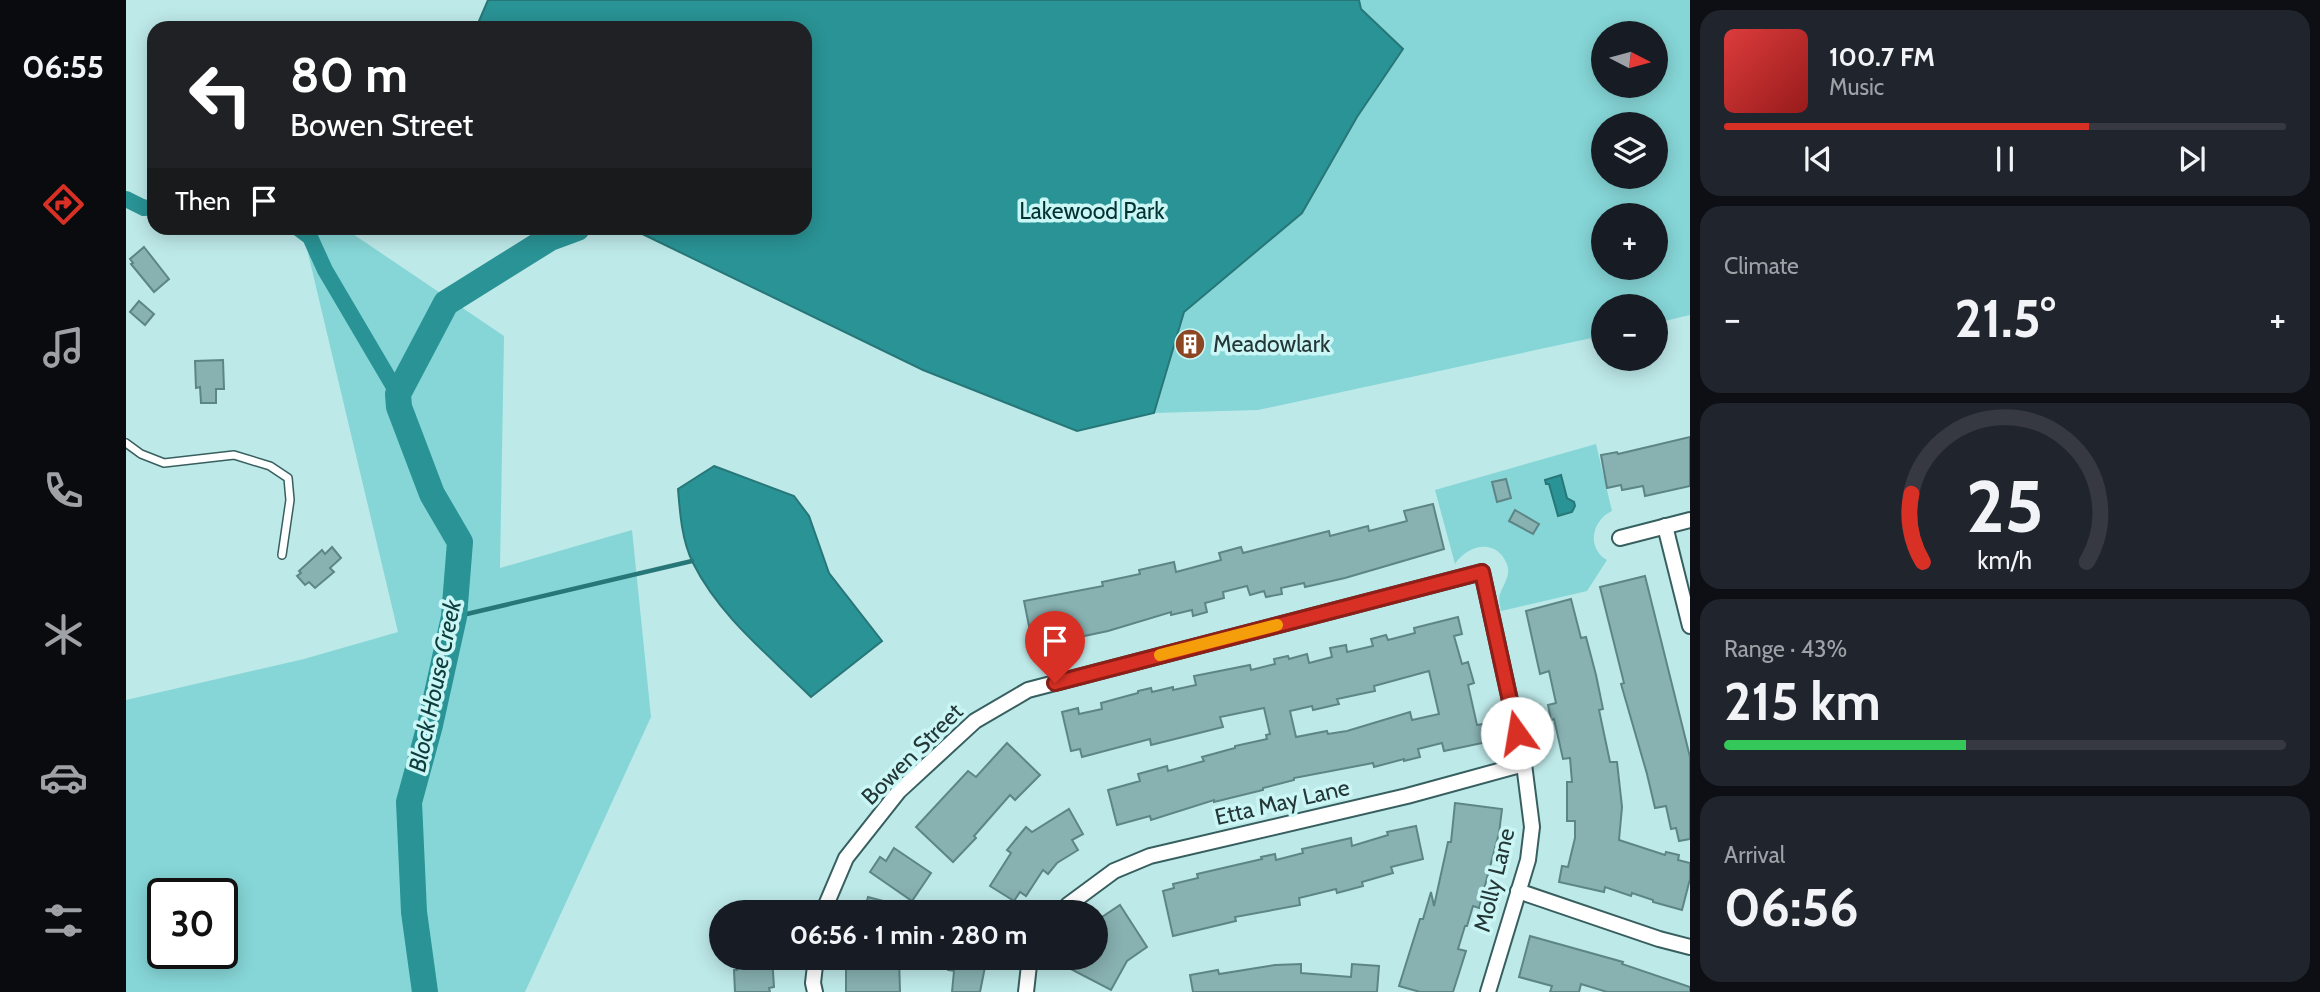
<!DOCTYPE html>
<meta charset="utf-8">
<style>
:root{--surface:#171b24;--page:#20242c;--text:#f1f3f6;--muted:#9ea1a6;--line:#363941;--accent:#d93025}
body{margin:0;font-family:Cabin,sans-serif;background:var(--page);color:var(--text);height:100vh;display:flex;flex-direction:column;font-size:26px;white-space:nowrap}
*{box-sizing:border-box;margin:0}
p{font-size:23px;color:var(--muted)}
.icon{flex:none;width:38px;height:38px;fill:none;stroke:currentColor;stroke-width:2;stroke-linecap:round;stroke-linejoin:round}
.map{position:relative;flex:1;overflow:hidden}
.panel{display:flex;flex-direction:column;gap:10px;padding:10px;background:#0d0f14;width:630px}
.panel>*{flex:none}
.banner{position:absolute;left:21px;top:21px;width:665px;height:214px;border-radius:21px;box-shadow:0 4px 18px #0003;background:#202124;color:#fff;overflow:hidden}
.needle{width:46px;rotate:96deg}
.tools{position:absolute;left:1465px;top:21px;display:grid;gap:14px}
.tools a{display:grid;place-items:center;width:77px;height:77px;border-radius:50%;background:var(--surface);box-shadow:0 4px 18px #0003;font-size:35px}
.speed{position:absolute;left:21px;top:878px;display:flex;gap:14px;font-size:35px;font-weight:700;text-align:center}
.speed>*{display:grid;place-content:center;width:91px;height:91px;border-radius:50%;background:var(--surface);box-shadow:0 4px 18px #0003;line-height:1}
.speed .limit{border:4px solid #111;border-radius:10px;background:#fff;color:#111}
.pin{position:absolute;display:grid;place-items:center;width:60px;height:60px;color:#fff;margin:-72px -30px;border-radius:50% 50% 50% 0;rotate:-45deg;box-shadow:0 0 7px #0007}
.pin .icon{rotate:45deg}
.me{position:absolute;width:77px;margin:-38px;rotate:347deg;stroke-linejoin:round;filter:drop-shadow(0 0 5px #0008)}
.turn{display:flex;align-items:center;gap:24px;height:147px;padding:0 28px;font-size:32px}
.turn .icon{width:91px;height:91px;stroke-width:2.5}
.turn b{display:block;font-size:49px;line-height:60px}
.then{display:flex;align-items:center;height:66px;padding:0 28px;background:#0003;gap:14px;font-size:26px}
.big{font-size:52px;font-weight:800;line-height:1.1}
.panel .card{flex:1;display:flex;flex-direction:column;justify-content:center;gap:10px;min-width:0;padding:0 24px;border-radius:21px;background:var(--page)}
.panel .dial{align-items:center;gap:0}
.dial svg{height:182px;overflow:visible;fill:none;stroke:var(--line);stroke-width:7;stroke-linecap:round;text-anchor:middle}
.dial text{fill:var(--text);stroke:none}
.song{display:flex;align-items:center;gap:21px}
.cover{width:84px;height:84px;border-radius:10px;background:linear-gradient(135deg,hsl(0 70% 55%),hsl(0 70% 35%))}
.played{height:7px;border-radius:4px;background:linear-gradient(90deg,var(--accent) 65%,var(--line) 65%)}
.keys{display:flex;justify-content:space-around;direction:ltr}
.heat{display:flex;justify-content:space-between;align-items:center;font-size:38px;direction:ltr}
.charge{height:10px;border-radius:5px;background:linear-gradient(90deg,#34c759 43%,var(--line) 0)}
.trip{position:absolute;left:583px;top:900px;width:399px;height:70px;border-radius:35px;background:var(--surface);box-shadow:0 4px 18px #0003;font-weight:800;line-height:70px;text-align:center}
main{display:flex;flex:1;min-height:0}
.tab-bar{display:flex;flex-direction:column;width:126px;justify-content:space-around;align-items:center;background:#090b0e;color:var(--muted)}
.tab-bar .icon{width:49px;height:49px}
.tab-bar .current{color:var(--accent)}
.tab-bar b{font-size:32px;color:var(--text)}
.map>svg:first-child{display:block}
.green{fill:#86d6d7;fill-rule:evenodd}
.water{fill:#2a9395;stroke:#287778;stroke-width:2}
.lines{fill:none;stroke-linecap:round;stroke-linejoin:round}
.stream{stroke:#287778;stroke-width:4.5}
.canal{stroke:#2a9395;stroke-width:16}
.river{stroke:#2a9395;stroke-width:26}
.building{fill:#88b1b1;stroke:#5d8585;stroke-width:2;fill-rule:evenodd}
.service-casing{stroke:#385f5f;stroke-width:10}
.minor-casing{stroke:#385f5f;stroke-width:18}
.service{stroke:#fff;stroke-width:7}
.minor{stroke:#fff;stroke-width:14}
.route-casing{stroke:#8d1f18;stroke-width:18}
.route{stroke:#d93025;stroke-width:12}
.slow{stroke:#f59e0b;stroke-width:12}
.labels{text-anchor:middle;stroke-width:7;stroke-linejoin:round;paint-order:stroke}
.park-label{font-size:23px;fill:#013333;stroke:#cbf6f6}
.poi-label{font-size:23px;fill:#253636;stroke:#cbf6f6;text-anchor:start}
.street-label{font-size:23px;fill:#253636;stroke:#cbf6f6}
.water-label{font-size:24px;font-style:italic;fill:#0d3c3d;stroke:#cbf6f6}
</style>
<main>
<nav class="tab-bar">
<b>06:55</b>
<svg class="icon current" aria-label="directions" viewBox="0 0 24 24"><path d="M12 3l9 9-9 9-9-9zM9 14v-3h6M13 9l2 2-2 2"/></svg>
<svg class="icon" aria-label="music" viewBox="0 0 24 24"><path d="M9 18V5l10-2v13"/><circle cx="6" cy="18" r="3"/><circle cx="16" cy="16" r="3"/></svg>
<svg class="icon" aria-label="phone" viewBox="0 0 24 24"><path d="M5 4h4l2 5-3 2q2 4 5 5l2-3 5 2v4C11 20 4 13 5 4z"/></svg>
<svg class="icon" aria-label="climate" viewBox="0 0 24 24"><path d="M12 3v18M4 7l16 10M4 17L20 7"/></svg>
<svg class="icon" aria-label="car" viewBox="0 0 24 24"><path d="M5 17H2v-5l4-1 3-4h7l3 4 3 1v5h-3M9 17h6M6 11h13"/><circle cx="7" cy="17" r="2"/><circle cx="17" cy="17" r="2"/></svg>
<svg class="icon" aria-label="filters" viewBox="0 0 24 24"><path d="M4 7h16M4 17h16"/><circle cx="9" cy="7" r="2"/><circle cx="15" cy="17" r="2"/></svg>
</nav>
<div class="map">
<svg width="1564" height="992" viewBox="0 0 1564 992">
<rect width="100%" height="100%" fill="#bee9e9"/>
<g class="green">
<path d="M754 0H1564V315L1530 323V306H1477V336H1475L1132 410 1028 413 951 431 797 370 679 228ZM1477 33H1530V86H1477ZM1477 124H1530V177H1477ZM1477 215H1530V268H1477Z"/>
<path d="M176 228H218L378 336 374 568 506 530 525 717 399 992H0V700L178 659 272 632ZM37 894H96V954H37Z"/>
<path d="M1470 444 1486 511C1466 520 1460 548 1481 560L1461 591 1375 611C1374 606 1372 599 1374 594 1378 583 1386 574 1380 562 1369 538 1341 545 1329 564L1309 490Z"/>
</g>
<g class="water">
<path d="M362 0H1233L1235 9 1277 49 1231 117 1176 213 1058 312 1028 413 951 431 797 370 504 228H679V28H350Z"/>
<path d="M588 466 668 496 683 516 703 573 756 641 685 697C643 655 594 617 567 563 556 541 554 514 552 489Z"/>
<path d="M1435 475 1441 498 1448 502 1449 506 1446 512 1432 516 1423 484H1420L1419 480Z"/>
</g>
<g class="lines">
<path class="stream" d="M328 617 566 561"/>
<g class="canal">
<path d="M0 199 18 208 28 207"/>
<path d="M172 228 184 237 199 270 272 394"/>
</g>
<path class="river" d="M299 992 288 912 283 802 304 725 328 617 334 542 306 494 273 407 272 394 320 303 424 238 451 228"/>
</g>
<g class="building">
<path d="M18 247 43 279 28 292 5 264 7 263 4 259Z"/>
<path d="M13 301 28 314 19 325 4 312Z"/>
<path d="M97 360 98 389H90V403H75L74 387 70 388 69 361Z"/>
<path d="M1564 437V486L1519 496 1517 486 1496 490 1495 485 1481 488 1475 455 1491 452 1492 454Z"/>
<path d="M1380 479 1385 498 1371 502 1366 482Z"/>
<path d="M1307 504 1318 549 1219 578 1179 587 1178 583 1155 588 1156 594 1140 597 1138 591 1124 595 1121 586 1097 592 1098 598 1079 603 1081 612 1067 616 1066 610 1045 615V612L982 631 930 642V647L908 651 898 601 977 586 976 582 1014 574 1013 570 1048 562 1050 572 1095 560 1093 553 1115 547 1117 553 1203 531 1204 536 1242 526 1243 531 1281 521 1278 511Z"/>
<path d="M1389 510 1413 524 1407 534 1383 521Z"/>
<path d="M206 547 215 558 204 568 208 572 189 588 183 582 179 585 171 576 175 573 173 571 196 550 199 554Z"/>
<path d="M1519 576 1564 757V839L1553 841 1550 828 1545 829 1540 806 1529 808 1521 774 1495 684 1498 683 1474 587Z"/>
<path d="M1445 599 1455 638 1460 637 1470 675 1477 709 1473 710 1484 762H1491L1496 807 1493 840 1539 855 1540 852 1553 855 1552 860 1564 863V879L1556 910 1527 902V900L1506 893 1505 896 1479 887 1478 892 1433 882 1436 866 1442 867 1449 838V821H1441V782H1446L1444 758 1437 759 1428 719 1425 720 1422 705 1430 703 1423 671 1414 674 1400 611Z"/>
<path d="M1332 617 1336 634 1328 636 1336 664 1342 662 1348 683 1342 685 1351 725 1358 724 1361 742 1318 751 1316 743 1292 749 1294 757 1278 761V759L1248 767 1247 763 1168 778V780L1137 788V790L1088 802V800L1025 820 1024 816 991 825 982 790 1014 781 1012 774 1041 766 1042 771 1078 761 1076 757 1109 748V746L1141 739 1140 735 1144 734 1138 708 1094 717 1097 727 1025 745 1024 739 956 757 954 749 945 751 936 712 952 708 953 714 976 709 975 703 1012 693V691L1025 688 1026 692 1047 687V690L1070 685 1068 676 1124 665 1125 670 1149 664 1148 659 1162 656 1163 659 1181 654 1183 663 1206 657 1204 648 1220 645 1221 652 1247 646 1245 639 1260 635 1262 640 1289 633 1288 628ZM1303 671 1313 714 1286 720 1284 712 1221 731 1202 734 1201 731 1170 737 1164 711 1186 706 1187 710 1213 704 1211 699 1249 691 1248 686Z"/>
<path d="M881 743 914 775 889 800 884 795 848 836 850 838 827 862 790 827 842 771 850 777Z"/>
<path d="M1329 803 1376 809 1373 833 1353 908 1347 906 1341 926H1339L1332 949 1340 951 1327 992H1294L1273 986 1294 919H1297L1305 892 1308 906 1322 842H1325Z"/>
<path d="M943 809 957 834 946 840 952 850 931 863 922 874 917 870 900 896 894 892 888 901 864 886 885 853 881 850 900 827 906 832Z"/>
<path d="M1290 826 1297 859 1265 867 1267 873 1236 882 1237 886 1211 893 1210 889 1173 898 1174 905 1109 917 1110 921 1047 936 1037 891 1048 888 1047 884 1072 878 1071 874 1136 859 1135 857 1149 854 1150 860 1177 853 1176 849 1225 838 1226 846 1262 835 1261 832Z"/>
<path d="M768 848 805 873 786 901 744 872 754 857 760 861Z"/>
<path d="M742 897 784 908V912H738Z"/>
<path d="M994 905 1021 947 1001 961 985 990 939 966 944 957H970V921Z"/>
<path d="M1404 936 1497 962 1496 964 1564 987V992H1481L1455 984 1453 992H1424L1426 986 1393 977Z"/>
<path d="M611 957H646L648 987 643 988 644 992H609L608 970H611Z"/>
<path d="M727 957H773L774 992H720V965H727Z"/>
<path d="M825 957H861L854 992H826L828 971 822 970Z"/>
<path d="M1175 964V973L1225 977 1226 964 1253 966 1251 992H1067L1064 975 1092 970 1093 974 1149 965Z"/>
</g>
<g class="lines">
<g class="service-casing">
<path id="service" d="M0 443 15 454 38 463 108 455 144 466 162 478 164 500 156 555"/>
</g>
<g class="minor-casing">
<g id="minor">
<path d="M1539 526 1564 626"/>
<path d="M1494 538 1564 520"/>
<path d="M1392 891 1533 939 1564 947"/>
<path d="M697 912 720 858 773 791 849 721 902 690 1356 572 1398 764 1406 827 1402 860 1362 992"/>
<path d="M938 912 942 905 988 871 1024 856 1281 796 1398 764"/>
<path d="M689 992 687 983 690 957"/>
<path d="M900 992 903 965 908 957"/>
</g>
</g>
<use href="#service" class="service"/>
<use href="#minor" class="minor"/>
</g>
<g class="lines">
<g class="route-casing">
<path id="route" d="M929 683 1356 572 1391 733"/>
</g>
<use href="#route" class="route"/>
<path class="slow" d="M1034 655 1151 625"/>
</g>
<defs>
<g id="building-disc" transform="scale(1.575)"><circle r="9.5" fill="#8c4621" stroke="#cbf6f6"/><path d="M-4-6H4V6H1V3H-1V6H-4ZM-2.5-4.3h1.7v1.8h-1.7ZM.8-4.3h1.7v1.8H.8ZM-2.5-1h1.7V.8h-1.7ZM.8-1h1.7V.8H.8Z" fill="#fff"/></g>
</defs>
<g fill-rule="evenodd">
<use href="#building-disc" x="1064" y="344"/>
</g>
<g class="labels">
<g class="park-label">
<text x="966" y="219">Lakewood Park</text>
</g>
<g class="poi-label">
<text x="1087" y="352">Meadowlark</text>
</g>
<g class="street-label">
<text transform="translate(786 754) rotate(-45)" y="8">Bowen Street</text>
<text transform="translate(1156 802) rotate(-13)" y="8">Etta May Lane</text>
<text transform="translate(1368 880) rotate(-76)" y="8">Molly Lane</text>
</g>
<g class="water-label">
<text transform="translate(309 686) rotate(-78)" y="8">Block House Creek</text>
</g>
</g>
</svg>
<div class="tools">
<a><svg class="needle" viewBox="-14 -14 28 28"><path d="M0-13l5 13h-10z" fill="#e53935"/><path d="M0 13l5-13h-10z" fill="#9ea1a6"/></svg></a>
<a><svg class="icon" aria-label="layers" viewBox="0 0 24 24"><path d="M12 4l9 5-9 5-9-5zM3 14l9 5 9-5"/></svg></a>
<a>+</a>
<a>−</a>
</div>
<div class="speed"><div class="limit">30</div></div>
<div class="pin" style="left:929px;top:683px;background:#d93025"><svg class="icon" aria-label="arrive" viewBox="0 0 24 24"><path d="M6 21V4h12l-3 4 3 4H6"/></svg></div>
<svg class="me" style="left:1391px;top:733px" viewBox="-20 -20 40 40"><circle r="19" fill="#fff"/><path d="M0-13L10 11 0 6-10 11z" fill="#d93025"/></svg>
<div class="trip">06:56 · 1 min · 280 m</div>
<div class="banner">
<div class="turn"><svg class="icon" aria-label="left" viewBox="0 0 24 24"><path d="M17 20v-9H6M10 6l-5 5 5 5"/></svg><div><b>80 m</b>Bowen Street</div></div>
<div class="then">Then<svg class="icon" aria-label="arrive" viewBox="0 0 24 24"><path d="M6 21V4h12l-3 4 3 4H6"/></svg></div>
</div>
</div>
<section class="panel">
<div class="card">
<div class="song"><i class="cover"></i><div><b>100.7 FM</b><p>Music</p></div></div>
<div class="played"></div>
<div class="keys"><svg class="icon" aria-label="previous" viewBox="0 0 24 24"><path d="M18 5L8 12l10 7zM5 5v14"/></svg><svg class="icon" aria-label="pause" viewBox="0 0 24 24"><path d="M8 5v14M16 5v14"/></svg><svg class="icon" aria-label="next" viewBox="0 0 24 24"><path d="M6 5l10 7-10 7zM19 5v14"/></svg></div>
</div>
<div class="card"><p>Climate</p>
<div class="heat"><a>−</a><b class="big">21.5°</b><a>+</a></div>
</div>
<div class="card dial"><svg viewBox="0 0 100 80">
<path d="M14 69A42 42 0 1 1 86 69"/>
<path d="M14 69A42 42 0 0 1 9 39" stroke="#d93025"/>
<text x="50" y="56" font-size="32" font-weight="700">25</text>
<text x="50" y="72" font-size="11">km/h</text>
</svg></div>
<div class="card"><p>Range · 43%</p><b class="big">215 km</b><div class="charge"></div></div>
<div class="card"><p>Arrival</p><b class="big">06:56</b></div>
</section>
</main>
